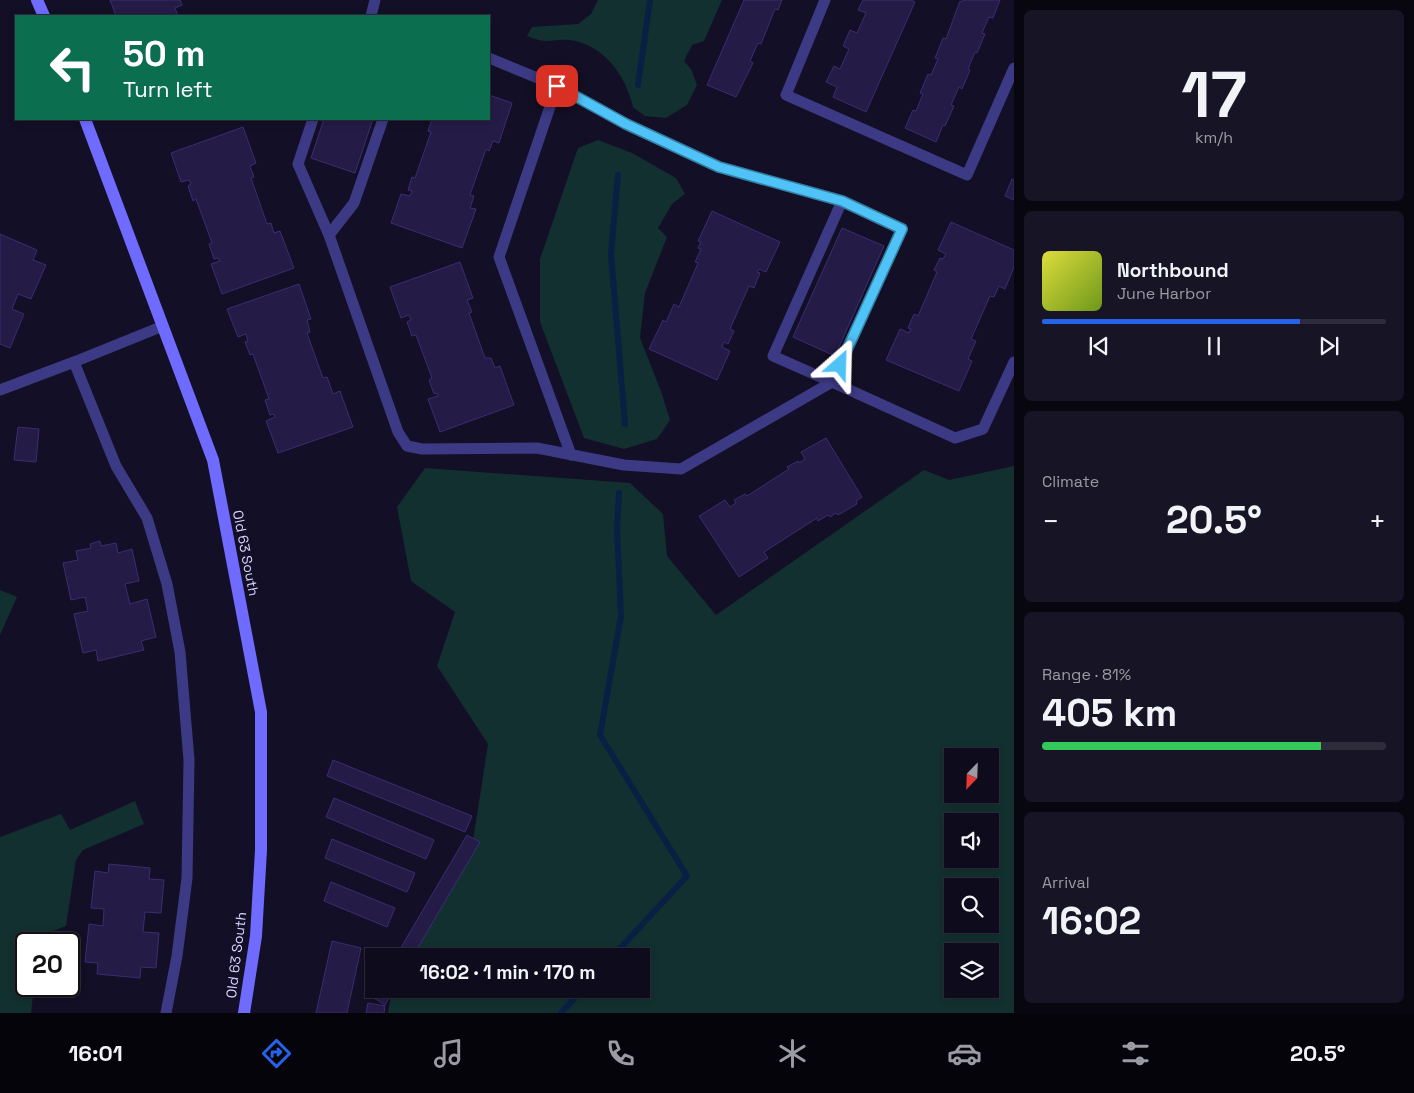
<!DOCTYPE html>
<meta charset="utf-8">
<style>
:root{--surface:#0e0b1c;--page:#171425;--text:#f1f3f6;--muted:#9b9ba3;--line:#2e2b3b;--accent:#2563eb}
body{margin:0;font-family:"Space Grotesk",sans-serif;background:var(--page);color:var(--text);height:100vh;display:flex;flex-direction:column;font-size:19px;white-space:nowrap}
*{box-sizing:border-box;margin:0}
p{font-size:16px;color:var(--muted)}
.icon{flex:none;width:28px;height:28px;fill:none;stroke:currentColor;stroke-width:2;stroke-linecap:round;stroke-linejoin:round}
.map{position:relative;flex:1;overflow:hidden}
.sheet{display:flex;flex-direction:column;gap:10px;padding:10px;background:#08060f;width:400px}
.sheet>*{flex:none}
.hud{position:absolute;left:15px;top:15px;width:475px;height:105px;border-radius:0px;box-shadow:0 2px 8px #0003,0 0 0 1px var(--line);background:#0b6e4f;color:#fff;overflow:hidden}
.needle{width:32px;rotate:203deg}
.buttons{position:absolute;left:944px;top:748px;display:grid;gap:10px}
.buttons a{display:grid;place-items:center;width:55px;height:55px;border-radius:0px;background:var(--surface);box-shadow:0 2px 8px #0003,0 0 0 1px var(--line);font-size:25px}
.speed{position:absolute;left:15px;top:932px;display:flex;gap:10px;font-size:25px;font-weight:700;text-align:center}
.speed>*{display:grid;place-content:center;width:65px;height:65px;border-radius:50%;background:var(--surface);box-shadow:0 2px 8px #0003,0 0 0 1px var(--line);line-height:1}
.speed .limit{border:2px solid #111;border-radius:8px;background:#fff;color:#111}
.pin{position:absolute;display:grid;place-items:center;width:42px;height:42px;color:#fff;margin:-21px;border-radius:10px;box-shadow:0 2px 8px #0006}
.me{position:absolute;width:55px;margin:-28px;rotate:25deg;stroke-linejoin:round;filter:drop-shadow(0 0 4px #0008)}
.turn{display:flex;align-items:center;gap:18px;height:105px;padding:0 25px;font-size:22px}
.turn .icon{width:65px;height:65px;stroke-width:2.5}
.turn b{display:block;font-size:35px;line-height:42px}
.big{font-size:38px;font-weight:600;line-height:1.1}
.sheet .widget{flex:1;display:flex;flex-direction:column;justify-content:center;gap:8px;min-width:0;padding:0 18px;border-radius:8px;background:var(--page)}
.sheet .dial{align-items:center;gap:0}
.dial b{font-size:65px;line-height:1}
.song{display:flex;align-items:center;gap:15px}
.cover{width:60px;height:60px;border-radius:8px;background:linear-gradient(135deg,hsl(60 70% 55%),hsl(80 70% 35%))}
.played{height:5px;border-radius:2px;background:linear-gradient(90deg,var(--accent) 75%,var(--line) 75%)}
.keys{display:flex;justify-content:space-around;direction:ltr}
.heat{display:flex;justify-content:space-between;align-items:center;font-size:28px;direction:ltr}
.charge{height:8px;border-radius:4px;background:linear-gradient(90deg,#34c759 81%,var(--line) 0)}
.trip{position:absolute;left:365px;top:948px;width:285px;height:50px;border-radius:0px;background:var(--surface);box-shadow:0 2px 8px #0003,0 0 0 1px var(--line);font-weight:600;line-height:50px;text-align:center}
.dock{display:flex;height:80px;justify-content:space-around;align-items:center;background:#06040b;color:var(--muted)}
.dock .icon{width:35px;height:35px}
.dock .on{color:var(--accent)}
.dock b{font-size:22px;color:var(--text)}
main{display:flex;flex:1;min-height:0}
.map>svg:first-child{display:block}
.green{fill:#12302f;fill-rule:evenodd}
.lines{fill:none;stroke-linecap:round;stroke-linejoin:round}
.stream{stroke:#0a1f44;stroke-width:6}
.building{fill:#241b47;stroke:#3b2d73}
.lane{stroke:#3d3a85;stroke-width:11}
.secondary{stroke:#6f6bff;stroke-width:12}
.route-casing{stroke:#337fa1;stroke-width:12}
.route{stroke:#4fc3f7;stroke-width:9}
.labels{text-anchor:middle;stroke-width:5;stroke-linejoin:round;paint-order:stroke}
.street-label{font-size:14px;fill:#d9d4ff;stroke:#130f26}
</style>
<main>
<div class="map">
<svg width="1014" height="1013" viewBox="0 0 1014 1013">
<rect width="100%" height="100%" fill="#130f26"/>
<g class="green">
<path d="M598 0H722L704 41 692 45 684 61 691 69 697 85 687 105 666 118 645 116 633 107C626 76 604 44 569 40 562 39 553 41 546 41 539 41 533 38 527 36L532 27 578 24 591 14Z"/>
<path d="M598 140 632 153 676 178 685 194 672 204 658 228 667 237 645 293 640 338 662 394 670 420 657 439 624 449 584 438 540 322V259L578 148Z"/>
<path d="M1014 466V1013H388L392 989H641V956H410L473 841 488 744 437 666 455 612 411 581 397 507 425 468 630 483 663 514 667 556 716 615 924 470 949 480ZM952 756H990V794H952ZM952 821H990V859H952ZM952 886H990V924H952ZM952 951H990V989H952Z"/>
<path d="M0 590 17 597 0 635Z"/>
<path d="M135 801 144 824 83 850 76 860 66 926 40 936 39 944H26V986H34L31 1013H0V837L61 814 70 830Z"/>
</g>
<g class="lines">
<g class="stream">
<path d="M638 85 650 0"/>
<path d="M618 175 611 254 625 424"/>
<path d="M613 956 687 876 600 735 621 616 617 528 619 493"/>
<path d="M561 1013 583 989"/>
</g>
</g>
<g class="building">
<path d="M110 0H180L182 5 175 8 178 16H116Z"/>
<path d="M744 0H782L778 10 775 9 761 44 758 43 750 61 753 63 736 97 707 85Z"/>
<path d="M863 0H911L915 2 866 112 833 97 837 87 826 82 834 66 840 69 849 49 843 46 850 30 857 33 866 13 858 10Z"/>
<path d="M963 0H1000L993 18 989 17 982 33 985 34 977 53 975 52 968 69 970 70 962 89 959 87 951 105 954 106 945 126 943 125 936 142 905 128 913 110 916 111 923 94 920 93 928 74 931 75 938 59 935 58 943 38 946 39 960 1 962 2Z"/>
<path d="M489 95 512 103 499 143 493 141 489 151 486 149 470 195 474 196 470 208 476 209 462 248 391 223 401 194 410 196 412 191 408 190 412 177 415 178 431 132 428 131 432 119H489Z"/>
<path d="M324 119H373L355 173 311 158Z"/>
<path d="M243 127 256 163 250 166 254 177 251 178 267 224 271 223 274 233 280 231 294 268 222 294 211 264 220 261 218 258 214 259 209 244 212 243 196 199 193 201 188 186 191 184 189 180 181 182 171 153Z"/>
<path d="M1012 179 1014 180V200L1005 196Z"/>
<path d="M712 211 780 242 766 272 759 269 757 272 760 273 754 288 749 286 730 329 734 331 728 344 724 342 722 347 730 351 717 380 649 349 663 320 666 322 674 304 679 307 698 263 695 262 701 249 698 248 701 242 698 241Z"/>
<path d="M951 222 1014 250V267L1005 289 999 286 994 297 990 296 971 339 976 341 968 359 972 361 959 391 886 360 900 329 909 333 911 329 908 328 914 314 918 316 937 272 934 270 940 258 943 259 946 254 938 250Z"/>
<path d="M842 228 884 246 835 356 793 337Z"/>
<path d="M0 234 37 250 33 260 46 265 31 299 18 294 12 309 24 314 10 348 0 344Z"/>
<path d="M460 262 473 298 467 300 472 312 469 313 485 358H491L495 368 500 366 514 405 440 432 428 399 438 396 437 393 434 394 429 380 432 378 416 335 412 336 407 322 411 320 409 315 401 318 390 287Z"/>
<path d="M299 284 311 319 307 320 310 332 307 333 323 378 327 377 333 394 340 391 353 427 278 453 266 421 275 417 274 414 270 415 265 400 269 399 253 354 250 355 245 342 248 341 246 334 238 337 227 309Z"/>
<path d="M18 427 39 429 36 462 14 460Z"/>
<path d="M826 438 862 497 856 501 857 504 838 515 836 513 830 517 828 515 818 521 817 518 764 552 768 558 739 577 699 516 725 500 730 507 736 503 734 500 745 494 747 496 789 469 787 467 798 461 799 463 805 459 801 452Z"/>
<path d="M100 541 101 546 116 543 118 553 132 549 139 581 125 584 130 604 147 599 156 637 141 641 144 650 98 661 96 650 83 653 74 614 88 611 85 597 71 600 63 563 78 560 76 551 91 548 90 544Z"/>
<path d="M333 760 472 816 465 832 327 776Z"/>
<path d="M334 798 434 840 426 859 326 817Z"/>
<path d="M467 835 480 842 413 956H396Z"/>
<path d="M332 839 415 873 407 892 325 858Z"/>
<path d="M109 864 150 868 149 879 164 880 161 913 145 912 143 932 159 933 156 968 141 967 140 978 97 974 98 963 85 962 89 924 103 926 104 909 91 908 95 871 108 873Z"/>
<path d="M331 882 395 908 387 927 324 901Z"/>
<path d="M332 941 361 948 347 1013H316Z"/>
<path d="M377 989H394L385 1005 372 997Z"/>
<path d="M368 1003 385 1006 384 1013H366Z"/>
</g>
<g class="lines">
<g class="lane">
<path d="M825 0 786 95 967 175 1014 68"/>
<path d="M371 16 375 0"/>
<path d="M489 58 557 86 499 257 571 455"/>
<path d="M557 86 626 124 719 167 842 201 902 229 832 382 773 356 842 201"/>
<path d="M313 119 298 164 329 235 398 432 407 446 422 449 537 448 624 465 681 469 832 382 955 438 983 429 1014 362"/>
<path d="M329 235 354 203 383 119"/>
<path d="M74 362 116 466 147 518 167 584 180 652 189 760 187 878 177 956 166 1013"/>
<path d="M0 390 74 362 163 326"/>
</g>
<g class="secondary">
<path d="M37 0 44 16"/>
<path d="M85 119 213 460 261 712V850L256 936 244 1013"/>
</g>
</g>
<g class="lines">
<g class="route-casing">
<path id="route" d="M557 86 626 124 719 167 842 201 902 229 840 365"/>
</g>
<use href="#route" class="route"/>
</g>
<g class="labels">
<g class="street-label">
<text transform="translate(246 553) rotate(79)" y="5">Old 63 South</text>
<text transform="translate(236 955) rotate(-83)" y="5">Old 63 South</text>
</g>
</g>
</svg>
<div class="buttons">
<a><svg class="needle" viewBox="-14 -14 28 28"><path d="M0-13l5 13h-10z" fill="#e53935"/><path d="M0 13l5-13h-10z" fill="#9b9ba3"/></svg></a>
<a><svg class="icon" aria-label="sound" viewBox="0 0 24 24"><path d="M4 9h4l5-4v14l-5-4H4zM17 9q2 3 0 6"/></svg></a>
<a><svg class="icon" aria-label="search" viewBox="0 0 24 24"><circle cx="10" cy="10" r="6"/><path d="M15 15l6 6"/></svg></a>
<a><svg class="icon" aria-label="layers" viewBox="0 0 24 24"><path d="M12 4l9 5-9 5-9-5zM3 14l9 5 9-5"/></svg></a>
</div>
<div class="speed"><div class="limit">20</div></div>
<div class="pin" style="left:557px;top:86px;background:#d93025"><svg class="icon" aria-label="arrive" viewBox="0 0 24 24"><path d="M6 21V4h12l-3 4 3 4H6"/></svg></div>
<svg class="me" style="left:840px;top:365px" viewBox="-20 -20 40 40"><path d="M0-17L14 15 0 8-14 15z" fill="#4fc3f7" stroke="#fff" stroke-width="4"/></svg>
<div class="trip">16:02 · 1 min · 170 m</div>
<div class="hud">
<div class="turn"><svg class="icon" aria-label="left" viewBox="0 0 24 24"><path d="M17 20v-9H6M10 6l-5 5 5 5"/></svg><div><b>50 m</b>Turn left</div></div>
</div>
</div>
<section class="sheet">
<div class="widget dial"><b>17</b><p>km/h</p></div>
<div class="widget">
<div class="song"><i class="cover"></i><div><b>Northbound</b><p>June Harbor</p></div></div>
<div class="played"></div>
<div class="keys"><svg class="icon" aria-label="previous" viewBox="0 0 24 24"><path d="M18 5L8 12l10 7zM5 5v14"/></svg><svg class="icon" aria-label="pause" viewBox="0 0 24 24"><path d="M8 5v14M16 5v14"/></svg><svg class="icon" aria-label="next" viewBox="0 0 24 24"><path d="M6 5l10 7-10 7zM19 5v14"/></svg></div>
</div>
<div class="widget"><p>Climate</p>
<div class="heat"><a>−</a><b class="big">20.5°</b><a>+</a></div>
</div>
<div class="widget"><p>Range · 81%</p><b class="big">405 km</b><div class="charge"></div></div>
<div class="widget"><p>Arrival</p><b class="big">16:02</b></div>
</section>
</main>
<nav class="dock">
<b>16:01</b>
<svg class="icon on" aria-label="directions" viewBox="0 0 24 24"><path d="M12 3l9 9-9 9-9-9zM9 14v-3h6M13 9l2 2-2 2"/></svg>
<svg class="icon" aria-label="music" viewBox="0 0 24 24"><path d="M9 18V5l10-2v13"/><circle cx="6" cy="18" r="3"/><circle cx="16" cy="16" r="3"/></svg>
<svg class="icon" aria-label="phone" viewBox="0 0 24 24"><path d="M5 4h4l2 5-3 2q2 4 5 5l2-3 5 2v4C11 20 4 13 5 4z"/></svg>
<svg class="icon" aria-label="climate" viewBox="0 0 24 24"><path d="M12 3v18M4 7l16 10M4 17L20 7"/></svg>
<svg class="icon" aria-label="car" viewBox="0 0 24 24"><path d="M5 17H2v-5l4-1 3-4h7l3 4 3 1v5h-3M9 17h6M6 11h13"/><circle cx="7" cy="17" r="2"/><circle cx="17" cy="17" r="2"/></svg>
<svg class="icon" aria-label="filters" viewBox="0 0 24 24"><path d="M4 7h16M4 17h16"/><circle cx="9" cy="7" r="2"/><circle cx="15" cy="17" r="2"/></svg>
<b>20.5°</b>
</nav>
